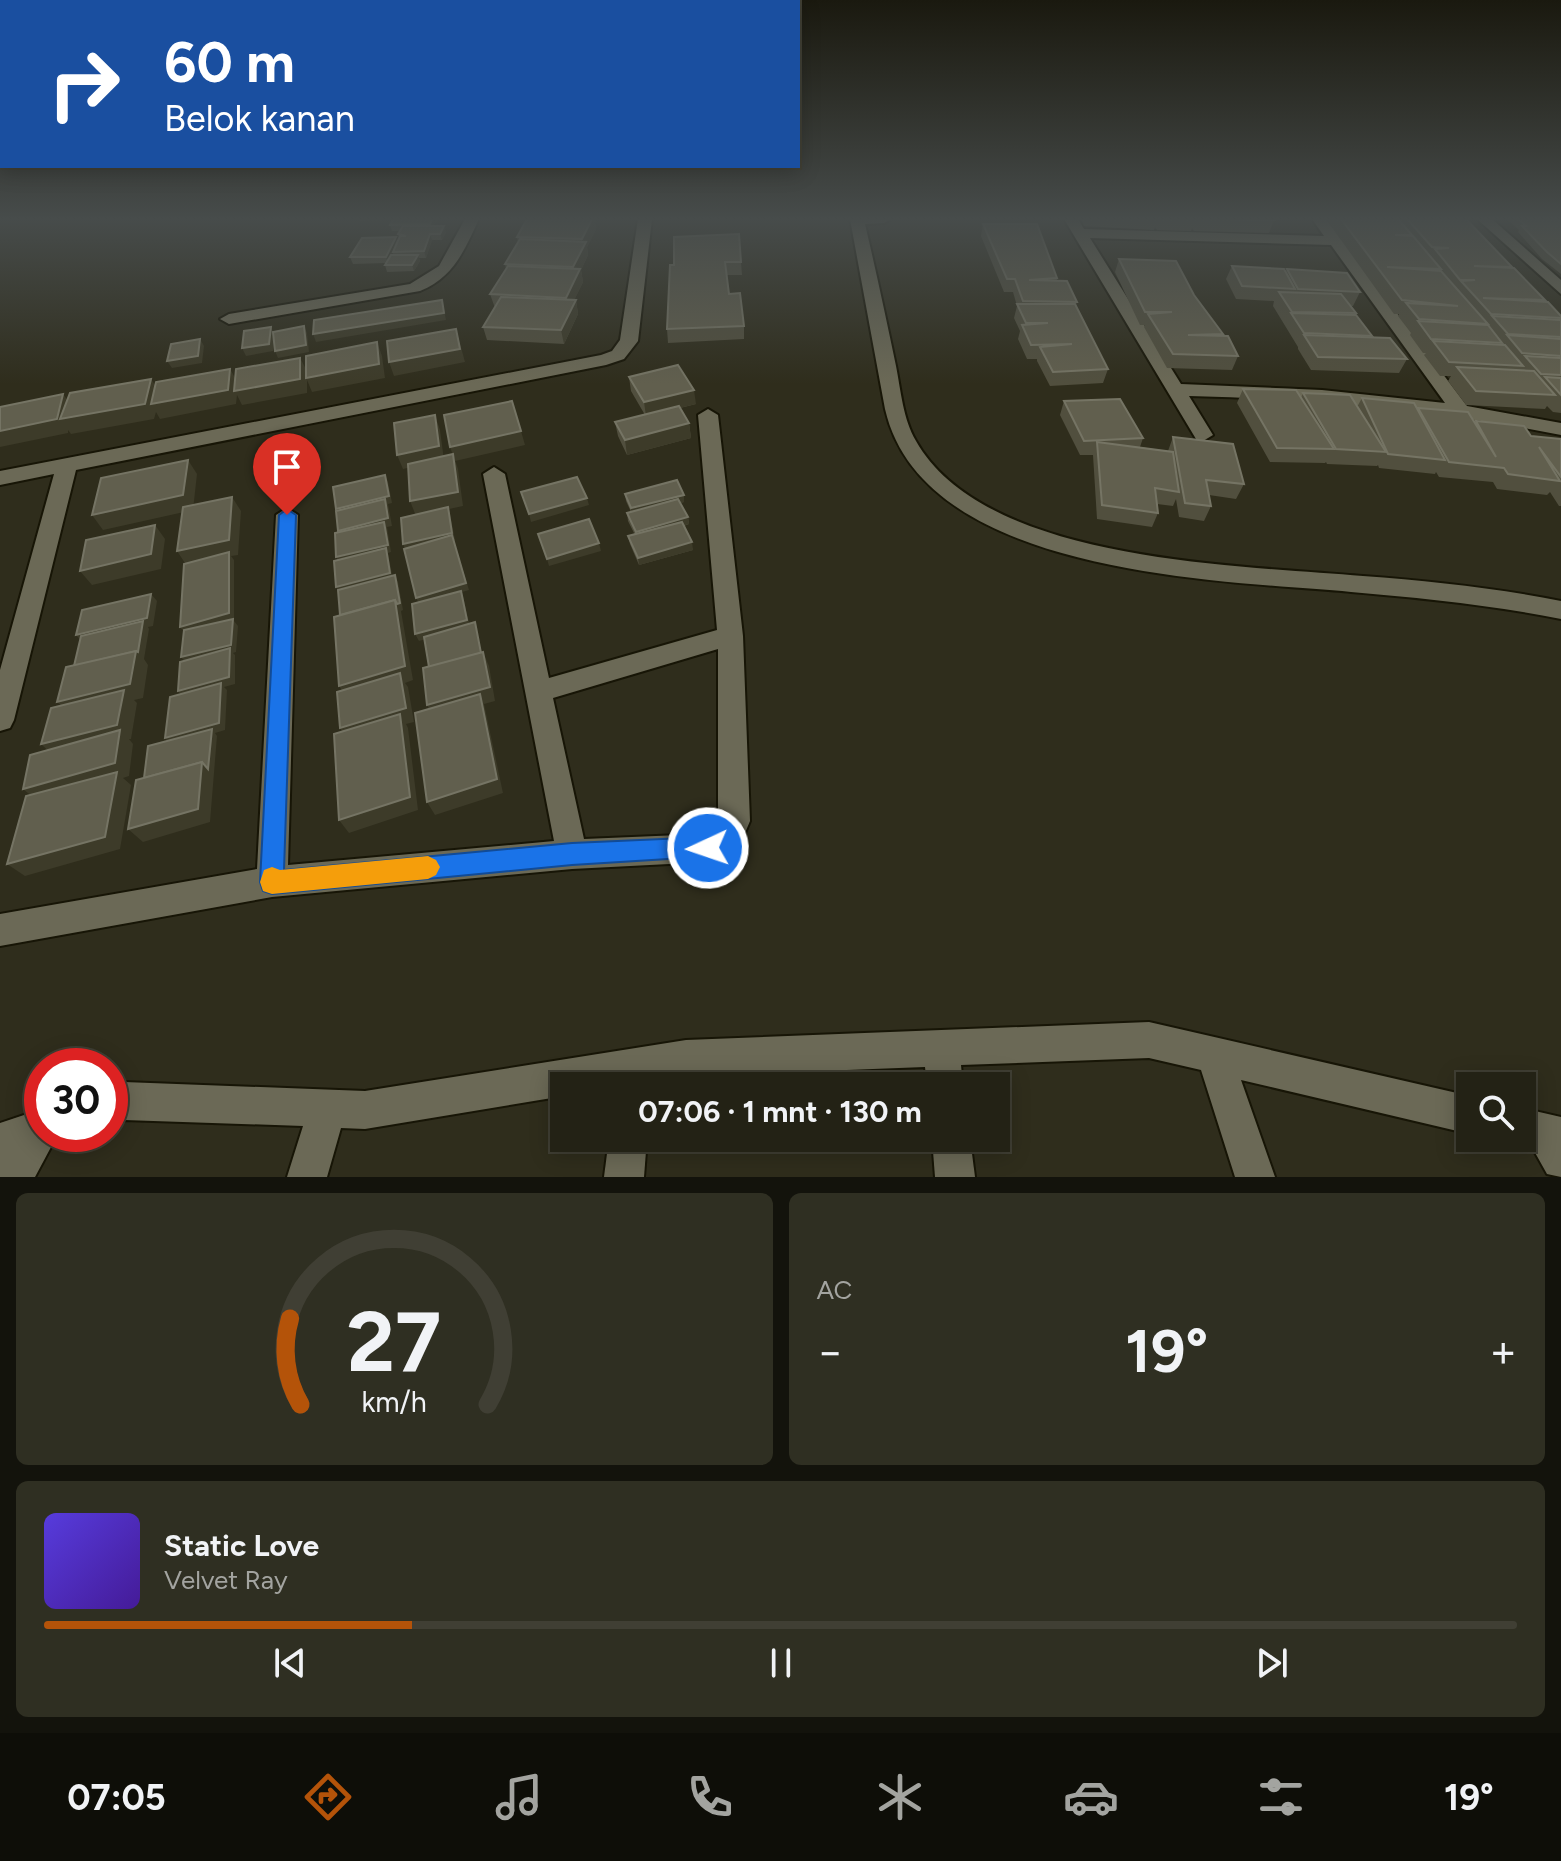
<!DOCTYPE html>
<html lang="id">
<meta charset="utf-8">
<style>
:root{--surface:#232215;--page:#2f2f22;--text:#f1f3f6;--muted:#a3a4a0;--line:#403f34;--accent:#b45309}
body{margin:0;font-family:Figtree,sans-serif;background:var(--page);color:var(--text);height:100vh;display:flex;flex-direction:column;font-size:30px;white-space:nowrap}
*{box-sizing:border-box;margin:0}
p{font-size:26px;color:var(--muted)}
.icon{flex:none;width:44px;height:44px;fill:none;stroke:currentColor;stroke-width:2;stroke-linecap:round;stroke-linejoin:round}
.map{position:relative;height:1177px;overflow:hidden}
.panel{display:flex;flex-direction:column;gap:16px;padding:16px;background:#13130c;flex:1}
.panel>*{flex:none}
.guide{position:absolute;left:0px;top:0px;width:800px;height:168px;box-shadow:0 4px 20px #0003,0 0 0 2px var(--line);background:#1a4fa0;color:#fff;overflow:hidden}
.fabs{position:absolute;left:1456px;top:1072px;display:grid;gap:16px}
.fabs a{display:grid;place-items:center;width:80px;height:80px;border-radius:0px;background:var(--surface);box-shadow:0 4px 20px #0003,0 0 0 2px var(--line);font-size:40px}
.speed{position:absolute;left:24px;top:1048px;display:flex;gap:16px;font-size:40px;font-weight:700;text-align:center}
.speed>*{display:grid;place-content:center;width:104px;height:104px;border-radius:50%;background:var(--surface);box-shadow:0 4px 20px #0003,0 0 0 2px var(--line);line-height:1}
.speed .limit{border:12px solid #d22;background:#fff;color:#111}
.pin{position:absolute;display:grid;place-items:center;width:68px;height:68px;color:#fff;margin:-82px -34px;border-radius:50% 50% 50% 0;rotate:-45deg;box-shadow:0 0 8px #0007}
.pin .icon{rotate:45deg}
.me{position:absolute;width:88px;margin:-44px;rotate:267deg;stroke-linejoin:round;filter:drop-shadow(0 0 6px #0008)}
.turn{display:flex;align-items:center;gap:28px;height:168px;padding:0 32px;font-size:36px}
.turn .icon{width:104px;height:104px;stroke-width:2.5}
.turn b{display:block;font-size:56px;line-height:68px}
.big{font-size:60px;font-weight:700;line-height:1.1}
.panel .widget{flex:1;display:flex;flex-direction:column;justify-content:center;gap:12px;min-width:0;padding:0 28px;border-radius:12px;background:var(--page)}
.panel .dial{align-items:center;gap:0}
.dial svg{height:208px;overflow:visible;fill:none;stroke:var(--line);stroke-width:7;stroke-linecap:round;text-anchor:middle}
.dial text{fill:var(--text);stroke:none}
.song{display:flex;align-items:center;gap:24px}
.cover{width:96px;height:96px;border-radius:12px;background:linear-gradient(135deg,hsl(250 70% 55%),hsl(260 70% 35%))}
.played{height:8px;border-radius:4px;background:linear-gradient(90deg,var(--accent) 25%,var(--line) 25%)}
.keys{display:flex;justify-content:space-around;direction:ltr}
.heat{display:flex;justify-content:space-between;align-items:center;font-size:44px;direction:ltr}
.panel .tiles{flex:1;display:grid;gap:16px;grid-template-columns:1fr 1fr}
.widget:last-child{grid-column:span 2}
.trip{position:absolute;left:550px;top:1072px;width:460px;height:80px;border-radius:0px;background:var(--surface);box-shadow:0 4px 20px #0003,0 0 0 2px var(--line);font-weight:700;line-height:80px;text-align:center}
.tab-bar{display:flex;height:128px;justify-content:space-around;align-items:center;background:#0e0e08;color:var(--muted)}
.tab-bar .icon{width:56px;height:56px}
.tab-bar .current{color:var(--accent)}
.tab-bar b{font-size:36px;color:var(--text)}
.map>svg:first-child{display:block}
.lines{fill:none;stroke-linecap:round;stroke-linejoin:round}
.street-casing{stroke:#171506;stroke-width:4}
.street{fill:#6b6956;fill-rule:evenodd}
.wall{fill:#514f3e}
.shaded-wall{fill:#3d3b29}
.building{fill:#615f4e;stroke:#757464;stroke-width:2}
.route{fill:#1a73e8;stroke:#114b97;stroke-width:2}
.slow{fill:#f59e0b}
</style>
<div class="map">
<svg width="1561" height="1177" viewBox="0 0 1561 1177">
<rect width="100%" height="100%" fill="#2f2d1c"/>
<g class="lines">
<g class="street-casing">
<g id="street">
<path d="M465 219H479C464 251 454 277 420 291L229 324 220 319 229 314 410 284 439 266Z"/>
<path d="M638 219H652L638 341 624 359 606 365 76 470 14 720 10 728 0 731V670L54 474 0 485V471L601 355 612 351 620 340Z"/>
<path d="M850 219H891L884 223 865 224C876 271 886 318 896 366 901 391 903 419 916 441 985 563 1239 565 1363 576 1430 581 1496 588 1561 601V619C1491 605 1421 598 1351 592 1216 580 923 575 885 409Z"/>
<path d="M1064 219H1078L1084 229 1324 236 1312 219H1326L1467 406 1561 423V435C1438 410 1314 399 1189 396L1213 435 1203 441 1196 439ZM1090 238 1331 245 1445 403 1322 390 1181 384Z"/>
<path d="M1477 219H1492L1561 280V294Z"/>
<path d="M708 409 718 415 743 636 750 821 740 845 708 862 572 869 272 897 0 946V914L257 869 276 515 287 508 298 515 288 865 554 841 483 474 494 467 505 474 549 678 717 630 698 415ZM718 649V825L704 834 584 839 553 698Z"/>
<path d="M1149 1022 1470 1096V1134L1241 1080 1275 1177H1235L1201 1070 1149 1058 961 1065 963 1086H927L925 1067 686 1076 625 1086H564V1096L365 1129 341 1128 327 1177H287L303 1126 124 1120 110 1124V1086L124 1082 365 1091 686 1040Z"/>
<path d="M1522 1108 1561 1117V1177L1547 1174 1533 1149 1509 1140 1522 1138Z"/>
<path d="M42 1109V1134H58L35 1177H0V1123Z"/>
<path d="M609 1138H647L644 1177H604Z"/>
<path d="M932 1138H970L975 1177H935Z"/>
</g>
</g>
<use href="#street" class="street"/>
</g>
<g class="wall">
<path d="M359 219H391L390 220 359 221Z"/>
<path d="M1081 219H1273L1274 220 1269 233 1194 231 1192 228 1191 231 1157 230 1155 227 1154 230 1084 226Z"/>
<path d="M1326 219H1466L1512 267 1511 268 1545 300 1544 302 1561 316V413L1553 412 1547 406 1545 409 1466 405 1448 381 1451 376H1440L1424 355 1426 353H1423L1410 335 1411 333 1398 316 1399 314H1394Z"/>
<path d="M1507 219H1561V274L1542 259 1518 232 1519 230Z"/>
<path d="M437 220 434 226 446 232 442 240H432L426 258H419L420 261 414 271 387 272 385 265 386 263 353 264 350 257 398 242 399 238 398 234 400 231H392L390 225Z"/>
<path d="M595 221 596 229 587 247 588 255 581 270 583 282 574 300H576L578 314 564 344 487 340 483 327 495 308 490 294 506 269 505 264 518 243 517 237Z"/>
<path d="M983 224 1057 278V281L1077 302 1076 305 1108 369 1103 383 1050 386 1037 361V359H1027L1018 339 1020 331 1014 318 1017 306 1013 292H1004L981 236Z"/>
<path d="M1119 259 1194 295 1223 334 1222 336 1238 356 1232 370 1167 368 1144 327 1145 325H1140L1115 272Z"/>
<path d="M741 262 742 275H727L729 294 744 326V339L668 343 667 329 670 265Z"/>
<path d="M1232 266 1285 272 1287 269 1360 292 1353 306H1350L1356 313 1355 315 1372 336 1371 337 1407 359 1399 373 1311 370 1298 349V347L1273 306 1274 301 1236 299 1226 279Z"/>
<path d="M629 377 696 404 680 408 689 423 691 438 627 455 618 436 615 422 645 415 631 391Z"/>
<path d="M1243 389 1301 398 1303 393 1357 407 1362 398 1418 409V408L1475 423 1476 421 1531 436 1561 439V506H1559L1550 492 1547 495 1497 489 1493 482 1439 477 1436 472 1435 474 1379 468 1378 465 1377 466 1327 464 1326 462 1325 463 1270 462 1237 403Z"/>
<path d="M1064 401 1143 438 1140 447 1168 451 1173 437 1244 484 1236 499 1209 495 1211 506 1204 521 1179 517 1176 499 1173 506 1157 504 1158 513 1152 527 1097 519 1093 455H1080L1060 415Z"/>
<path d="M625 494 684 502 680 503 688 517 689 524 684 526 693 550 639 565 630 544 628 536 635 535 628 521 627 513 631 512 626 501Z"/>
</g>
<g class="shaded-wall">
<path d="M432 219 437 220 432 230 430 224Z"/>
<path d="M589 219H596L595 221 596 229 587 247 588 255 581 270 583 282 569 311 566 298 575 279 573 267 583 247 582 239Z"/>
<path d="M444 226 446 232 442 240 440 234Z"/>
<path d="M430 234 432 240 426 258 424 251Z"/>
<path d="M396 237 398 244 388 263 386 257Z"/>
<path d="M418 255 420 261 414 271 412 265Z"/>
<path d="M442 300 446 320 316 342 313 334Z"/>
<path d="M576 300 578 314 564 344 561 330Z"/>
<path d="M304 326 307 333 309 352 278 358 275 351Z"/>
<path d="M271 327 274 334 273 351 246 356 242 348Z"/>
<path d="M456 329 465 362 394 376 389 362Z"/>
<path d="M200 339 204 346 202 363 172 368 167 361Z"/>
<path d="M377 342 382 356 385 378 312 392 307 380V393L242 405 237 395 236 404 160 419 156 412 154 419 71 434 68 430V433L0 447V431L63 394 73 408 151 379 160 393 230 369 238 383 300 358 307 371Z"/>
<path d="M694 390 696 404 646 416 644 402Z"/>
<path d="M435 415 440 430 444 460 403 469 397 455Z"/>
<path d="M689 423 691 438 627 455 625 440Z"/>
<path d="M521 431 525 445 455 461 450 447Z"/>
<path d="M453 454 458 469 463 506 449 509 455 540 454 541 469 590 462 592 470 627 419 641 415 634 420 605 416 598 406 552 403 544 416 516 410 501Z"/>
<path d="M188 460 197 474 193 510 103 530 92 515Z"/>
<path d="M385 475 388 482 392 503 388 504 392 526 387 527 391 552 388 553 393 580 340 595 336 587 340 565 336 557 341 538 338 531 340 516 336 509Z"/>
<path d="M684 495V502L632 516 631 508Z"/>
<path d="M232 497 241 511 238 555 231 556 234 560V621L238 626 236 652 233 653 235 655V684L224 687 227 690 225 730 215 733 217 736 210 822 143 842 128 829 202 762 211 734 171 745 165 738 184 698 178 691 187 664 181 657 186 634 180 627 187 566 177 551Z"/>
<path d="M587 498 589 505 531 522 529 514Z"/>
<path d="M688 517 689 524 637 540 636 532Z"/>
<path d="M155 525 165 539 161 569 92 585 80 571Z"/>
<path d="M692 542 693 550 639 565 638 558Z"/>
<path d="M599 543 601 551 549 566 547 559Z"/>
<path d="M395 575 398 582 403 610 401 611 413 680 405 683 408 687 414 722 406 724 408 728 418 810 349 833 339 820 349 741 340 728 348 699 339 686Z"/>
<path d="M151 594 157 601 153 626 148 627 149 629 144 659 148 665 143 698 134 700 137 703 131 739H129L133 744 129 776 123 778 131 785 120 849 25 876 7 864 39 802 23 789 56 758 41 744 72 715 57 702 80 677 83 643 76 635Z"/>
<path d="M483 652 489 666 495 701 484 704 503 793 435 815 427 802 434 719 427 705Z"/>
</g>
<g class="building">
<path d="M393 219H432L430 224 390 225Z"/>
<path d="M527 219H592L582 239 517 237Z"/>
<path d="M1211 219H1273L1274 220Z"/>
<path d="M1341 219H1398L1412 235H1395L1413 236 1441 269 1387 267 1441 271 1488 324 1419 319 1406 303 1458 306 1402 300Z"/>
<path d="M1407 219H1466L1512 267 1474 266 1514 268 1545 300 1483 298 1548 302 1561 316V318L1491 314 1461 281 1475 280H1460L1435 249 1449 248 1432 247Z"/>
<path d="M1518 219H1561V264L1547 252 1522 226H1526Z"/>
<path d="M983 224H1037L1057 278 1029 280 1067 281 1077 302 1023 301 1015 279H1007Z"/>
<path d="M403 226H444L440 234H430L424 251 393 252 400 236H406L398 234Z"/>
<path d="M739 234 741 262H725L729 294 740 293 744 326 667 329 670 265H674V237Z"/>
<path d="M396 237 386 257H350L362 238Z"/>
<path d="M520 239 586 242 573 267 505 264Z"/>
<path d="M391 255H418L412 265H385Z"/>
<path d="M1119 259 1176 261 1194 295 1223 334 1188 335 1228 336 1238 356 1173 354 1148 314 1172 312H1145Z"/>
<path d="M508 266 580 269 566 298 490 294Z"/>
<path d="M1232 266 1284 269 1295 289 1242 286Z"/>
<path d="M1287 269 1347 273 1360 292 1298 289Z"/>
<path d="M1279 292 1341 294 1356 313 1292 312Z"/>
<path d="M501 297 576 300 561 330 483 327Z"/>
<path d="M442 300 444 313 313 334 314 320Z"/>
<path d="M1017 304H1075L1108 369 1053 372 1040 347 1072 344 1031 345 1022 325 1048 323H1026Z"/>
<path d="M1291 313 1356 315 1372 336 1304 333Z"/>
<path d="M1492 316 1561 320V337L1508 334Z"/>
<path d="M1418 321 1488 325 1502 343 1431 339Z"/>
<path d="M304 326 306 345 275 351 273 332Z"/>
<path d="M271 327 269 344 242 348 244 331Z"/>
<path d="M456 329 460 349 389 362 387 341Z"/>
<path d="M1304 335 1390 338 1407 359 1318 357Z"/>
<path d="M1507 335 1561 339V356L1522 353Z"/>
<path d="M200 339 198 356 167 361 171 344Z"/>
<path d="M1433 341 1505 345 1523 366 1449 362Z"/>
<path d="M377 342 379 364 306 378V356Z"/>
<path d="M1525 356 1561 358V375L1541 374Z"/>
<path d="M300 358V379L234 391 236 369Z"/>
<path d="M678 365 694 390 644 402 629 377Z"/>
<path d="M1457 367 1534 371 1555 395 1476 391Z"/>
<path d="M230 369 228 390 151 404 156 382Z"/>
<path d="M1545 377 1561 378V395Z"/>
<path d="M151 379 145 404 60 419 70 393Z"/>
<path d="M1243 389 1296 390 1334 449 1277 448Z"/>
<path d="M1303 393 1350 395 1386 452 1336 449Z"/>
<path d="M63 394 57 419 0 431V407Z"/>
<path d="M1362 398 1414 403 1445 460 1388 454Z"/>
<path d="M1120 399 1143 438 1084 441 1064 401Z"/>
<path d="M512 401 521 431 450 447 444 415Z"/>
<path d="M679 406 689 423 625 440 615 422Z"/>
<path d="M1418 408 1468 412 1496 457 1476 421 1524 426 1531 436 1561 439V477L1539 447 1560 481 1508 474 1504 468 1449 462Z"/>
<path d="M435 415 439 446 397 455 394 423Z"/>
<path d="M1173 437 1233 444 1244 484 1206 480 1211 506 1185 503Z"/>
<path d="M1097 442 1173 452 1179 492 1155 488 1158 513 1102 505Z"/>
<path d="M453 454 458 492 410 501 408 464Z"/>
<path d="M188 460 183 495 92 515 101 478Z"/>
<path d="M385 475 389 496 336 509 333 487Z"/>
<path d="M577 477 587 498 529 514 521 492Z"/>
<path d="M677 480 684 495 631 508 625 494Z"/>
<path d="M232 497 229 540 177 551 183 507Z"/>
<path d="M385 499 388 518 338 531 336 511Z"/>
<path d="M678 499 688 517 636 532 627 513Z"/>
<path d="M448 507 452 533 403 544 401 518Z"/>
<path d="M589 519 599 543 547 559 538 534Z"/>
<path d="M384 522 388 545 336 557 335 533Z"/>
<path d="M682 522 692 542 638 558 628 536Z"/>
<path d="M155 525 151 554 80 571 86 540Z"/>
<path d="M452 535 466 583 416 598 404 549Z"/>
<path d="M386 548 390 573 336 587 334 561Z"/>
<path d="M229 552V613L180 627 184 564Z"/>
<path d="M395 575 400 603 397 604 395 600 340 615 338 590Z"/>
<path d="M461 591 467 620 415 634 412 604Z"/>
<path d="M151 594 147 618 76 635 82 610Z"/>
<path d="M395 600 405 666 339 686 334 617Z"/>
<path d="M233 619 231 645 181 657 184 630Z"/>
<path d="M143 621 138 652 136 651 74 666 81 636Z"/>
<path d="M475 622 481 653 429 667 424 637Z"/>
<path d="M230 648 229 677 178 691 180 662Z"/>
<path d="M136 651 130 684 57 702 66 667Z"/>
<path d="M483 652 490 687 427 705 423 668Z"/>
<path d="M400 673 406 708 340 728 337 692Z"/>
<path d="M221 683 219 723 165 738 170 697Z"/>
<path d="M124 690 117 725 41 744 51 708Z"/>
<path d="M480 694 497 779 427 802 415 713Z"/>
<path d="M400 714 410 797 339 820 334 734Z"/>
<path d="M212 729 208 769 202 762 144 778 148 746Z"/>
<path d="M120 730 115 763 23 789 30 755Z"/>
<path d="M202 762 198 809 128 829 136 780Z"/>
<path d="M117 772 105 837 7 864 26 796Z"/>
</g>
<linearGradient id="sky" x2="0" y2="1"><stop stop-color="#1a190f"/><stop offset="0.57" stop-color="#474c4b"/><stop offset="1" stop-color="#474c4b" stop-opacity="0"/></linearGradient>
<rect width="1561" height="384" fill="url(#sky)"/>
<path class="route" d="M287 509 296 515 284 870 572 843 708 837 716 840 719 848 716 856 572 865 272 894 263 891 260 882 279 515Z"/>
<path class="slow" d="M428 856 436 860 440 867 436 875 428 879 272 894 263 891 260 882 264 870 272 867 280 870Z"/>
</svg>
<div class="fabs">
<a><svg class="icon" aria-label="search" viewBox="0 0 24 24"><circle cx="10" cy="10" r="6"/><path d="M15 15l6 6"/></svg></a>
</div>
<div class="speed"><div class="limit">30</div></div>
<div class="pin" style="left:287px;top:515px;background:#d93025"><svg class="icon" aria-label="arrive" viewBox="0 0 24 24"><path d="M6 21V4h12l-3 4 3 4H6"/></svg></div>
<svg class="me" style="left:708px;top:848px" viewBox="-20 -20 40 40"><circle r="17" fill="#1a73e8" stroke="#fff" stroke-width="3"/><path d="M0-11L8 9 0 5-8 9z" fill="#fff"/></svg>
<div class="trip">07:06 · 1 mnt · 130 m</div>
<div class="guide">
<div class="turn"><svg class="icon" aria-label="right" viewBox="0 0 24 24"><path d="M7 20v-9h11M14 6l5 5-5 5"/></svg><div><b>60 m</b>Belok kanan</div></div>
</div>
</div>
<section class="panel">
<div class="tiles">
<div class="widget dial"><svg viewBox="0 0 100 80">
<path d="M14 69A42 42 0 1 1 86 69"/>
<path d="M14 69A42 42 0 0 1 10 36" stroke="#b45309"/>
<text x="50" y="56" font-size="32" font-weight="700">27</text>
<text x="50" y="72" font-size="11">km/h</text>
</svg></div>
<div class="widget"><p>AC</p>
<div class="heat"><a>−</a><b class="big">19°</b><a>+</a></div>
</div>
<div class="widget">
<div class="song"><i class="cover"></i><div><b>Static Love</b><p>Velvet Ray</p></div></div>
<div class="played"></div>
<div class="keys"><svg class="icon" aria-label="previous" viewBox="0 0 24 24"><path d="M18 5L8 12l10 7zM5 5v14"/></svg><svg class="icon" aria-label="pause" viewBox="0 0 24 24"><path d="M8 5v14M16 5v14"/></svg><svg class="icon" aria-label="next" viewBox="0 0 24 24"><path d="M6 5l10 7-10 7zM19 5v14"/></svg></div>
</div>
</div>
</section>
<nav class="tab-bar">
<b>07:05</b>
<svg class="icon current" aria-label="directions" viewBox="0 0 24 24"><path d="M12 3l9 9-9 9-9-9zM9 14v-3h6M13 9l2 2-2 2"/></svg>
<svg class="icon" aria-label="music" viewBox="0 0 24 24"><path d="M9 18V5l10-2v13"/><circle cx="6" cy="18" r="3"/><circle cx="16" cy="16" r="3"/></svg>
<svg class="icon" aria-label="phone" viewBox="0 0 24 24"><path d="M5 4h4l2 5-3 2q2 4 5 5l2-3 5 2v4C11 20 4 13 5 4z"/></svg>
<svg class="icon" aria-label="climate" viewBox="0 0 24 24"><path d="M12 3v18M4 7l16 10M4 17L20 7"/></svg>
<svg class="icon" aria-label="car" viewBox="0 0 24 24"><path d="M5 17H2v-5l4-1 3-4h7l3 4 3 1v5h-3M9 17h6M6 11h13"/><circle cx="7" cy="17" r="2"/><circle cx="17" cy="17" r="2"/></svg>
<svg class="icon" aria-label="filters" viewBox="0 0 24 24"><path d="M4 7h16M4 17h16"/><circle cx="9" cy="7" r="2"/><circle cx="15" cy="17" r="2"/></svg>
<b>19°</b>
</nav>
